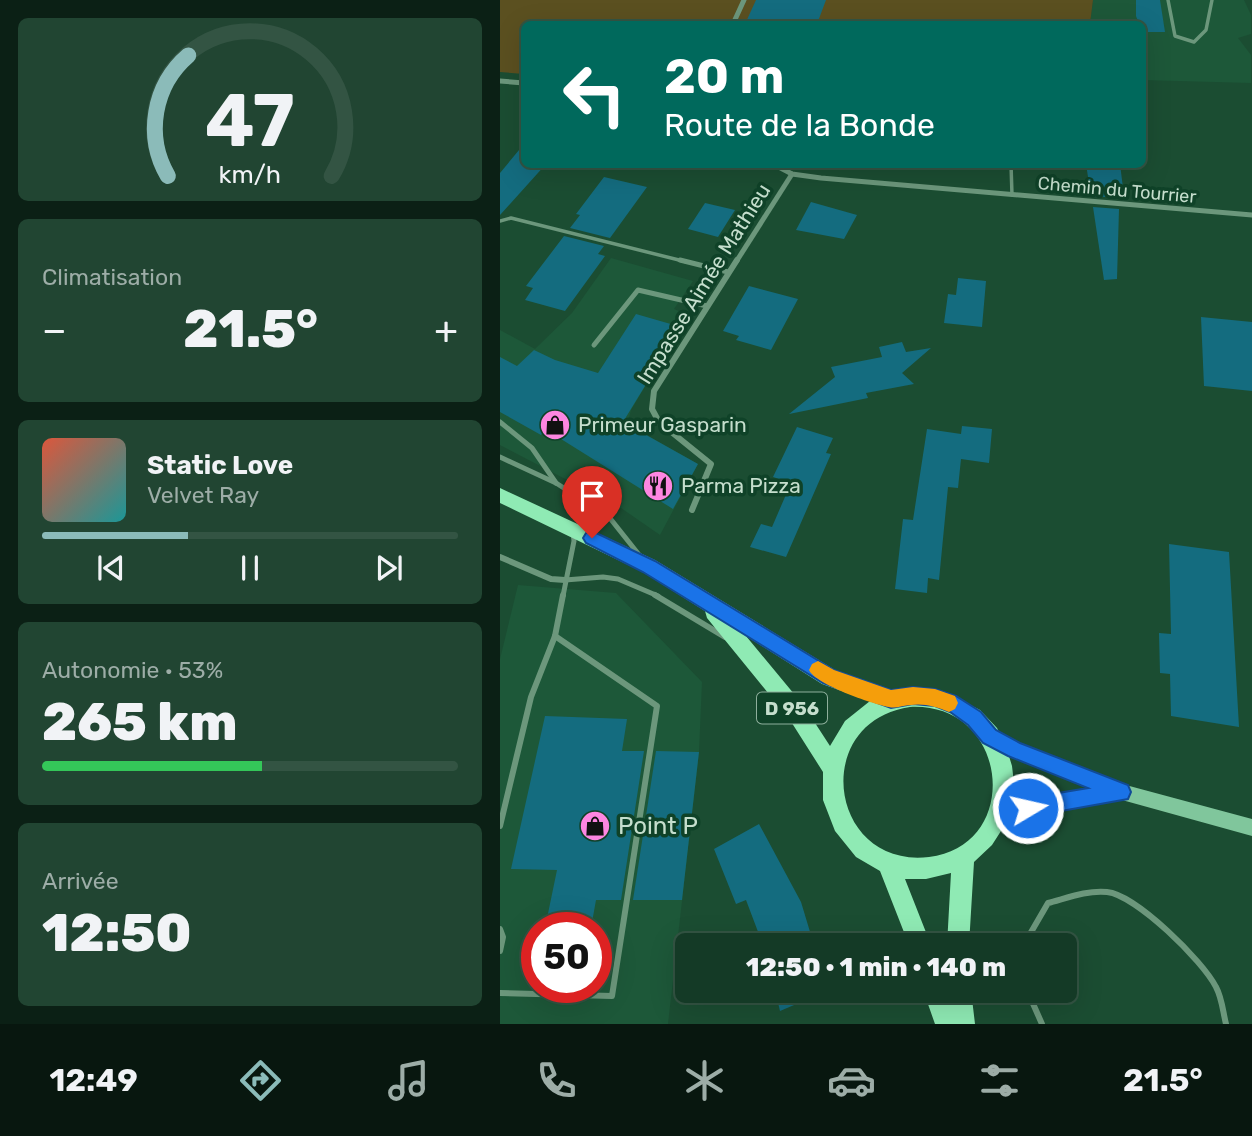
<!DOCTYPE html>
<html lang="fr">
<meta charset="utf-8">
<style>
:root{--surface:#143a26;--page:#214532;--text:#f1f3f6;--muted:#9dada7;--line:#335443;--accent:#8bbbb9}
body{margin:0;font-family:Rubik,sans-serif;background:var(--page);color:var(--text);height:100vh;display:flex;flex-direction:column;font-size:26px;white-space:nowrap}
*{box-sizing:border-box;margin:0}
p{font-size:23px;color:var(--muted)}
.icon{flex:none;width:38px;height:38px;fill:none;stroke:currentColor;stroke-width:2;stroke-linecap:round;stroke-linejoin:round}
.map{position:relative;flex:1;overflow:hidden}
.side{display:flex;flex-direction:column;gap:18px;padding:18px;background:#0b2015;width:500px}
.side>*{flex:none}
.banner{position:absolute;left:21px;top:21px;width:625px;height:147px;border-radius:10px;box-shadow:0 7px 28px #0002,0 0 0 2px var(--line);background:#00695c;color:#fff;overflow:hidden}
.speed{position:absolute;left:21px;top:912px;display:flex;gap:14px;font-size:35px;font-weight:700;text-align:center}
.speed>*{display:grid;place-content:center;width:91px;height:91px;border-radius:50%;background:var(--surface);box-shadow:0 7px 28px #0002,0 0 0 2px var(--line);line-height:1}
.speed .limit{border:10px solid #d22;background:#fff;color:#111}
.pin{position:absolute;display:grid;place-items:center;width:60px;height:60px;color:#fff;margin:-72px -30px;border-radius:50% 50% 50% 0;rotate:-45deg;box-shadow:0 0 7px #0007}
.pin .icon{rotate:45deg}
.me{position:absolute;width:77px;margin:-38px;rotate:81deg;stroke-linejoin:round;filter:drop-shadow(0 0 5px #0008)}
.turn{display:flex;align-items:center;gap:24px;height:147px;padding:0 28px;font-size:32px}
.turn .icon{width:91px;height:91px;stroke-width:2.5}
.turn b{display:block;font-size:49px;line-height:60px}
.big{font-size:52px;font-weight:800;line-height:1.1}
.side .tile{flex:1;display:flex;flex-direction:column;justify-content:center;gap:10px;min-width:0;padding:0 24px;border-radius:10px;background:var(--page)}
.side .dial{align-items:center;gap:0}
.dial svg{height:182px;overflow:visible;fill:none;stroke:var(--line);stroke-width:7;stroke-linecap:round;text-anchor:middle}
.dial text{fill:var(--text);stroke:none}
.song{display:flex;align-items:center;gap:21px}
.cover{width:84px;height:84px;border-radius:10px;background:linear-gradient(135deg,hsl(10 70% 55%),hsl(180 70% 35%))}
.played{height:7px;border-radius:4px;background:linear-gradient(90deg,var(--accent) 35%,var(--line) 35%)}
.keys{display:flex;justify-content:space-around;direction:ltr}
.heat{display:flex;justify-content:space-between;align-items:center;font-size:38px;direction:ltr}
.charge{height:10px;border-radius:5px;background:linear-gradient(90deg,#34c759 53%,var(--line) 0)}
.trip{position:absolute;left:175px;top:933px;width:402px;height:70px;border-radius:10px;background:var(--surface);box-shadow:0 7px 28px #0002,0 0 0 2px var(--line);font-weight:800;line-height:70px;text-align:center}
.tab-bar{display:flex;height:112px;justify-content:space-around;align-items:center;background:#08170f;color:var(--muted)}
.tab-bar .icon{width:49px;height:49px}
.tab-bar .selected{color:var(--accent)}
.tab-bar b{font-size:32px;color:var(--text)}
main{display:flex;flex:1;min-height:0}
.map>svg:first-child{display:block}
.built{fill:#1d5839;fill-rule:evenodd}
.green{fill:#5b5020}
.building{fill:#146c7f}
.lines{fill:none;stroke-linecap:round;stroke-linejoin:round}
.lane-far2{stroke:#6c977c;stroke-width:3.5}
.lane-far1{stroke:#6c977c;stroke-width:5}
.lane{stroke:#6c977c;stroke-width:6}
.street-far1{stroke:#6c977c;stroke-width:5}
.street{stroke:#6c977c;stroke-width:6}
.secondary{fill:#80c69c;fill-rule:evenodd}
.primary{fill:#8feab4;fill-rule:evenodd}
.route{fill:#1a73e8;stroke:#114b97;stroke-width:2}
.slow{fill:#f59e0b}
.labels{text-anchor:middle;stroke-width:7;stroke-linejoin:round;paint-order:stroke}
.far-street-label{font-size:18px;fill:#c5decd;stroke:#0f4228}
.shield{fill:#0f4228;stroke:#8eaf9c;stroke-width:2}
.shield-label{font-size:19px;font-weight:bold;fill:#c5decd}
.street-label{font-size:21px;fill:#c5decd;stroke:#0f4228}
.poi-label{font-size:21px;fill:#c5decd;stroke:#0f4228;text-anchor:start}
.near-poi-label{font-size:24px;fill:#c5decd;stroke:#0f4228;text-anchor:start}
</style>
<main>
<section class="side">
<div class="tile dial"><svg viewBox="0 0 100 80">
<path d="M14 69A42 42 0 1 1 86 69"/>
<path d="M14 69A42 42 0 0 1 23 16" stroke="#8bbbb9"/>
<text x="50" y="56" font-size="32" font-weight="700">47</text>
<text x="50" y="72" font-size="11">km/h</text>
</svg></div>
<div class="tile"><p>Climatisation</p>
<div class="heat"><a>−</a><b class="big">21.5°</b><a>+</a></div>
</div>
<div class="tile">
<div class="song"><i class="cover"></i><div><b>Static Love</b><p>Velvet Ray</p></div></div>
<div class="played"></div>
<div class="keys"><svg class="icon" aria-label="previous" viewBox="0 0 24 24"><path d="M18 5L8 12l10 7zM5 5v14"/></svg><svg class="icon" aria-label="pause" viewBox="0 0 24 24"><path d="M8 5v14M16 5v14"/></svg><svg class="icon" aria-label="next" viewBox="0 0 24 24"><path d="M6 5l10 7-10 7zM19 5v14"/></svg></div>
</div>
<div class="tile"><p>Autonomie · 53%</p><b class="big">265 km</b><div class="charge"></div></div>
<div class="tile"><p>Arrivée</p><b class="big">12:50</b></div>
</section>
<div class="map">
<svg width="752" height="1024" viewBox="0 0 752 1024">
<rect width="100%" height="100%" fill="#1b4d32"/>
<g class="built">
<path d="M593 0H744L751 15V34L738 38 751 55V83L642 80V24H590Z"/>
<path d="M111 258 193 281 174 309 185 314 181 327 131 410 129 418 131 426 198 464 160 535 121 508 0 445V330L35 349 72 313Z"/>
<path d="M18 585 116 593 202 682 199 752 168 1024H0V659ZM37 928H96V987H37Z"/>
</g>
<path class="green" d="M0 0H593L590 24H24V74L0 72Z"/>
<g class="building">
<path d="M256 0H326L317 24H245Z"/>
<path d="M636 0H660L665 32H642V24H639L636 16Z"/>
<path d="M24 144V164H46L0 215V173Z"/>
<path d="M586 164H620L624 196 619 195V198L591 196Z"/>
<path d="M104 177 147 187 110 238 70 228 80 215 76 214Z"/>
<path d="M311 202 357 215 344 239 296 230Z"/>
<path d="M205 203 235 210 218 237 188 229Z"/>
<path d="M593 207 619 209 617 279 604 280Z"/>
<path d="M64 236 104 246 98 254 105 256 65 311 25 300 33 288 26 286Z"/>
<path d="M458 278 486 281 482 327 444 323 448 294 456 295Z"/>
<path d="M249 286 298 299 271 350 236 340 239 336 223 331Z"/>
<path d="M136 314 181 327 123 422 198 464 173 509 45 429 41 435 0 412V357L17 366 34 350 55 360 98 373Z"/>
<path d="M701 317 752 322V391L704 386Z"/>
<path d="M402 342 406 352 431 348 402 373 414 384 366 393 368 398 289 414 335 377 331 367 382 357 379 347Z"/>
<path d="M462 426 492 429 489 463 461 459 458 488 448 487 439 580 428 578 427 593 395 589 403 519 413 520 427 429 461 434Z"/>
<path d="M297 427 333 438 326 453 331 454 286 557 250 547 261 524 272 527 291 483 273 477Z"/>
<path d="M669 544 729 552 739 727 671 716 670 674 660 673 659 633 671 634Z"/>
<path d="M45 716 127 719 122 751H144L121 900H96L91 928H45L57 870 11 869Z"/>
<path d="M156 751 199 752 182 900H133Z"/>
<path d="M259 824 301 902 314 945H263L246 900 236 904 214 849Z"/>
<path d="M275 990H327V991L280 1011Z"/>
</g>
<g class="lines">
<g class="lane-far2">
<path d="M668 0 675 36 694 42 706 30 712 0"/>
<path d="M511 164 512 195"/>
<path d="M0 221 11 218 187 262"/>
</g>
<g class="lane-far1">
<path d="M180 260 228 272"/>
<path d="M94 345 138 290 207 306"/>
<path d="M0 422 32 448 56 483"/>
<path d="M0 457 56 483 109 517 140 556"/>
<path d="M65 580 103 577 118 579 158 596"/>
<path d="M63 596 74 541 73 532"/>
</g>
<g class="lane">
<path d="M155 595 225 637"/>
<path d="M0 826 31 697 55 636 63 595"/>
<path d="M0 929 3 937 0 951"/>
<path d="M529 945 530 934 548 903C567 898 587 890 607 892 636 895 703 961 716 987 722 998 723 1012 726 1024"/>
<path d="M527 990 542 1024"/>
<path d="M0 993 112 996 157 706 55 636"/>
</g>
<g class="street-far1">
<path d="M233 24 244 0"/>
<path d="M0 81 24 83"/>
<path d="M273 164 292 174 321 178 752 215"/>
<path d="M236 262 292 174"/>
</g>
<g class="street">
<path d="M192 510 211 464 159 422 152 409 154 391 237 260"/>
<path d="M0 557 51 579 65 580"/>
</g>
<path class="secondary" d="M489 728 520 744 622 784 752 819V836L622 800 528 816 496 830 490 827 487 821 490 815 528 800 593 789C573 781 488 753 481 736L483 730Z"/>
<g class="primary">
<path d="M0 488 155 560 335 670 395 691 418 688 443 691 480 710 497 728 505 743 512 766 514 783 511 808 501 831 492 845 474 862 469 945H447L451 873 426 879H405L431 945H409L380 871 356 857 335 831 323 800V772L290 720 207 618 205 611 143 572 0 503ZM246 636 322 684 370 701 345 721 330 746 304 706ZM410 707C510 702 523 846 429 857 329 869 309 722 410 707Z"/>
<path d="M423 990H446L448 996 447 990H471L475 1024H435Z"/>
</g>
</g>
<path class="route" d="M92 531 155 561 334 670 391 690 413 687 435 689 456 696 481 712 496 730 520 743 628 785 631 792 628 799 528 817 521 815 518 808 521 801 528 798 588 788 508 756 483 743 468 725 450 712 435 706 413 704 391 708 323 683 143 572 86 543 83 538 86 533Z"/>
<path class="slow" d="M318 661 334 670 391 690 413 687 435 689 455 696 458 703 455 709 449 712C437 707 424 703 411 705 403 705 396 709 389 707 372 704 315 684 309 670L312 664Z"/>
<defs>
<g id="shop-disc" transform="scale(1.575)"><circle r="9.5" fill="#fd86e1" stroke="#0f4228"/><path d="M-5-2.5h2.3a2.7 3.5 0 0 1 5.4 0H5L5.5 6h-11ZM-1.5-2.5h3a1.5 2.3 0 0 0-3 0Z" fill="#111"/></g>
<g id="restaurant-disc" transform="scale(1.575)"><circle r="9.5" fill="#fd86e1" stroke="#0f4228"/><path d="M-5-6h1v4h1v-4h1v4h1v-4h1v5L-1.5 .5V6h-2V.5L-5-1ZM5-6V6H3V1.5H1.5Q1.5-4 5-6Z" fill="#111"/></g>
</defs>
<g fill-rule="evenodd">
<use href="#shop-disc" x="55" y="425"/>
<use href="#restaurant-disc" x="158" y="486"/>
<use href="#shop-disc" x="95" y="826"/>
</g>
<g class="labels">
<g class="far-street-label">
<text transform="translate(617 190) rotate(5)" y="6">Chemin du Tourrier</text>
</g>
<rect class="shield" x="257" y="692.5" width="70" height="31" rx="5"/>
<g class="shield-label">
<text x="292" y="715">D 956</text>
</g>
<g class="street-label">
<text transform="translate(204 284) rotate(-58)" y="7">Impasse Aimée Mathieu</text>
</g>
<g class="poi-label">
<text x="78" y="432">Primeur Gasparin</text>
<text x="181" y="493">Parma Pizza</text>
</g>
<g class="near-poi-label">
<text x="118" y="834">Point P</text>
</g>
</g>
</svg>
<div class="speed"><div class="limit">50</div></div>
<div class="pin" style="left:92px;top:538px;background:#d93025"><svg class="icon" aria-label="arrive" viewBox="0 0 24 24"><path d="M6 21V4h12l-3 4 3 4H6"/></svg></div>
<svg class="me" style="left:528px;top:808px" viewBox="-20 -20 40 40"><circle r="17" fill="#1a73e8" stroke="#fff" stroke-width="3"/><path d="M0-11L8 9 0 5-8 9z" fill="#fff"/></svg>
<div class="trip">12:50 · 1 min · 140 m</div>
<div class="banner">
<div class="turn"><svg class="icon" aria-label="left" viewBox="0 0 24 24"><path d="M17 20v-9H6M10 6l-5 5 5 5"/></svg><div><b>20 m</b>Route de la Bonde</div></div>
</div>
</div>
</main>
<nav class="tab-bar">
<b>12:49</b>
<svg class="icon selected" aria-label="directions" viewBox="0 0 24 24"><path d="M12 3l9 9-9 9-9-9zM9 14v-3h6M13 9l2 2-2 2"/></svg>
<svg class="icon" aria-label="music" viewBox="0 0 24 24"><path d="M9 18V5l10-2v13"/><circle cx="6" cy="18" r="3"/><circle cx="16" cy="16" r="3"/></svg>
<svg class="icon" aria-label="phone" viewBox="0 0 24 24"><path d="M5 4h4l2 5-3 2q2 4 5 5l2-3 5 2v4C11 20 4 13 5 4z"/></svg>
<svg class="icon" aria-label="climate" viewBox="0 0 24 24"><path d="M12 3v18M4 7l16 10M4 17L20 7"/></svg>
<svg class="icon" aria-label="car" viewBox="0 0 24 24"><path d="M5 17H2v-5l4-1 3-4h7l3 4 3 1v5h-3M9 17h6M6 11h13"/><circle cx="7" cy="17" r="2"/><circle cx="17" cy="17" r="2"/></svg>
<svg class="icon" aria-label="filters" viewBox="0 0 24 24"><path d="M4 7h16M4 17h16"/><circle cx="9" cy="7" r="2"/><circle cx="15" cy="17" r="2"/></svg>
<b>21.5°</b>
</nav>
